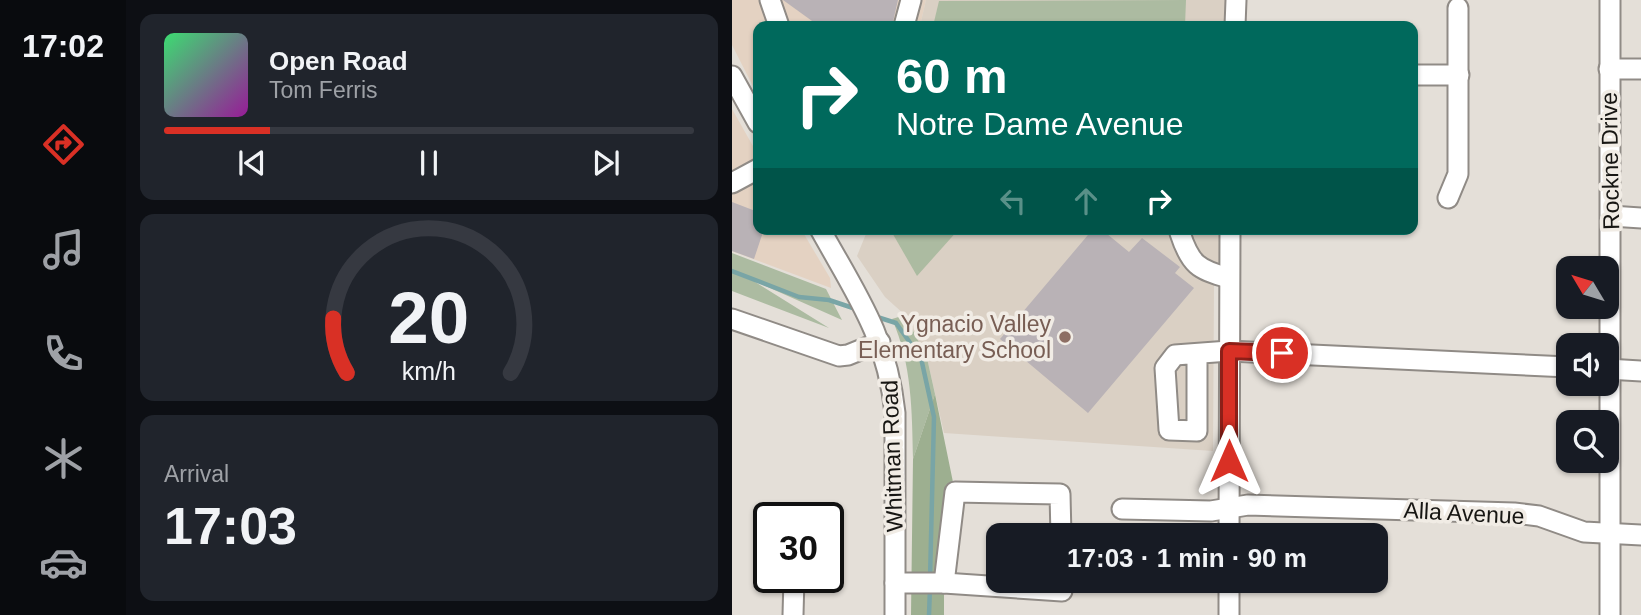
<!DOCTYPE html>
<meta charset="utf-8">
<style>
:root{--surface:#171b24;--page:#20242c;--text:#f1f3f6;--muted:#9ea1a6;--line:#363941;--accent:#d93025}
body{margin:0;font-family:Arial,sans-serif;background:var(--page);color:var(--text);height:100vh;display:flex;flex-direction:column;font-size:26px;white-space:nowrap}
*{box-sizing:border-box;margin:0}
p{font-size:23px;color:var(--muted)}
.icon{flex:none;width:38px;height:38px;fill:none;stroke:currentColor;stroke-width:2;stroke-linecap:round;stroke-linejoin:round}
.map{position:relative;flex:1;overflow:hidden}
.panel{display:flex;flex-direction:column;gap:14px;padding:14px;background:#0d0f14;width:606px}
.panel>*{flex:none}
.guide{position:absolute;left:21px;top:21px;width:665px;height:214px;border-radius:14px;box-shadow:0 2px 5px #0004;background:#00695c;color:#fff;overflow:hidden}
.needle{width:46px;rotate:308deg}
.buttons{position:absolute;left:824px;top:256px;display:grid;gap:14px}
.buttons a{display:grid;place-items:center;width:63px;height:63px;border-radius:14px;background:var(--surface);box-shadow:0 2px 5px #0004;font-size:35px}
.speed{position:absolute;left:21px;top:502px;display:flex;gap:14px;font-size:35px;font-weight:700;text-align:center}
.speed>*{display:grid;place-content:center;width:91px;height:91px;border-radius:50%;background:var(--surface);box-shadow:0 2px 5px #0004;line-height:1}
.speed .limit{border:4px solid #111;border-radius:10px;background:#fff;color:#111}
.pin{position:absolute;display:grid;place-items:center;width:60px;height:60px;color:#fff;margin:-30px;border:4px solid #fff;border-radius:50%;box-shadow:0 2px 7px #0007}
.me{position:absolute;width:77px;margin:-38px;rotate:0deg;stroke-linejoin:round;filter:drop-shadow(0 0 5px #0008)}
.turn{display:flex;align-items:center;gap:24px;height:147px;padding:0 28px;font-size:32px}
.turn .icon{width:91px;height:91px;stroke-width:2.5}
.turn b{display:block;font-size:49px;line-height:60px}
.lanes{display:flex;align-items:center;height:66px;padding:0 28px;background:#0003;justify-content:center;gap:35px;direction:ltr}
.lanes .off{opacity:.35}
.big{font-size:52px;font-weight:700;line-height:1.1}
.panel .tile{flex:1;display:flex;flex-direction:column;justify-content:center;gap:10px;min-width:0;padding:0 24px;border-radius:14px;background:var(--page)}
.panel .dial{align-items:center;gap:0}
.dial svg{height:182px;overflow:visible;fill:none;stroke:var(--line);stroke-width:7;stroke-linecap:round;text-anchor:middle}
.dial text{fill:var(--text);stroke:none}
.song{display:flex;align-items:center;gap:21px}
.cover{width:84px;height:84px;border-radius:10px;background:linear-gradient(135deg,hsl(140 70% 55%),hsl(300 70% 35%))}
.played{height:7px;border-radius:4px;background:linear-gradient(90deg,var(--accent) 20%,var(--line) 20%)}
.keys{display:flex;justify-content:space-around;direction:ltr}
.trip{position:absolute;left:254px;top:523px;width:402px;height:70px;border-radius:14px;background:var(--surface);box-shadow:0 2px 5px #0004;font-weight:700;line-height:70px;text-align:center}
main{display:flex;flex:1;min-height:0}
.tabs{display:flex;flex-direction:column;width:126px;justify-content:space-around;align-items:center;background:#090b0e;color:var(--muted)}
.tabs .icon{width:49px;height:49px}
.tabs .active{color:var(--accent)}
.tabs b{font-size:32px;color:var(--text)}
.map>svg:first-child{display:block}
.commercial{fill:#e4d2c2}
.built{fill:#dad0c4}
.green{fill:#acbba1}
.forest{fill:#9daf90}
.lines{fill:none;stroke-linecap:round;stroke-linejoin:round}
.stream{stroke:#79a5a6;stroke-width:4.5}
.building{fill:#b9b2b6}
.minor-casing{stroke:#908b86;stroke-width:23}
.minor{stroke:#fff;stroke-width:19}
.route-casing{stroke:#8d1f18;stroke-width:18}
.route{stroke:#d93025;stroke-width:12}
.education-dot{fill:#8d6e63;stroke:#f1ece5;stroke-width:2.5}
.labels{text-anchor:middle;stroke-width:7;stroke-linejoin:round;paint-order:stroke}
.street-label{font-size:23px;fill:#171613;stroke:#f1ece5}
.education-label{font-size:23px;fill:#785e54;stroke:#f1ece5;text-anchor:end}
</style>
<main>
<nav class="tabs">
<b>17:02</b>
<svg class="icon active" aria-label="directions" viewBox="0 0 24 24"><path d="M12 3l9 9-9 9-9-9zM9 14v-3h6M13 9l2 2-2 2"/></svg>
<svg class="icon" aria-label="music" viewBox="0 0 24 24"><path d="M9 18V5l10-2v13"/><circle cx="6" cy="18" r="3"/><circle cx="16" cy="16" r="3"/></svg>
<svg class="icon" aria-label="phone" viewBox="0 0 24 24"><path d="M5 4h4l2 5-3 2q2 4 5 5l2-3 5 2v4C11 20 4 13 5 4z"/></svg>
<svg class="icon" aria-label="climate" viewBox="0 0 24 24"><path d="M12 3v18M4 7l16 10M4 17L20 7"/></svg>
<svg class="icon" aria-label="car" viewBox="0 0 24 24"><path d="M5 17H2v-5l4-1 3-4h7l3 4 3 1v5h-3M9 17h6M6 11h13"/><circle cx="7" cy="17" r="2"/><circle cx="17" cy="17" r="2"/></svg>
</nav>
<section class="panel">
<div class="tile">
<div class="song"><i class="cover"></i><div><b>Open Road</b><p>Tom Ferris</p></div></div>
<div class="played"></div>
<div class="keys"><svg class="icon" aria-label="previous" viewBox="0 0 24 24"><path d="M18 5L8 12l10 7zM5 5v14"/></svg><svg class="icon" aria-label="pause" viewBox="0 0 24 24"><path d="M8 5v14M16 5v14"/></svg><svg class="icon" aria-label="next" viewBox="0 0 24 24"><path d="M6 5l10 7-10 7zM19 5v14"/></svg></div>
</div>
<div class="tile dial"><svg viewBox="0 0 100 80">
<path d="M14 69A42 42 0 1 1 86 69"/>
<path d="M14 69A42 42 0 0 1 8 45" stroke="#d93025"/>
<text x="50" y="56" font-size="32" font-weight="700">20</text>
<text x="50" y="72" font-size="11">km/h</text>
</svg></div>
<div class="tile"><p>Arrival</p><b class="big">17:03</b></div>
</section>
<div class="map">
<svg width="910" height="615" viewBox="0 0 910 615">
<rect width="100%" height="100%" fill="#e4dfd8"/>
<g class="commercial">
<path d="M0 0H194L188 26H26V96L0 45Z"/>
<path d="M0 109 26 155V229H69L98 278 99 288 0 251Z"/>
</g>
<g class="built">
<path d="M194 0H504L503 26H188Z"/>
<path d="M136 229H498L497 278 482 285 481 451 212 433 195 358 173 315 153 297 125 256Z"/>
</g>
<g class="green">
<path d="M454 0 453 26H201L207 1Z"/>
<path d="M158 229H227L185 276Z"/>
<path d="M0 253 94 289 110 320 20 280 97 328 0 291Z"/>
<path d="M173 315 195 358 203 394 181 459C180 411 180 364 160 319Z"/>
</g>
<path class="forest" d="M203 394 223 492 212 583V615H179L181 459Z"/>
<g class="lines">
<g class="stream">
<path d="M0 271 67 297 97 300 124 309"/>
<path d="M142 316 164 323 189 358 202 417 198 579"/>
<path d="M197 615 198 588"/>
</g>
</g>
<g class="building">
<path d="M51 0H166L160 26H87Z"/>
<path d="M0 202 26 212V229H32L22 259 0 251Z"/>
<path d="M361 229H369L397 252 410 238 448 267 443 273 462 288 356 413 268 339Z"/>
</g>
<g class="lines">
<g class="minor-casing">
<g id="minor">
<path d="M38 0 47 26"/>
<path d="M878 0V615"/>
<path d="M172 26 179 0"/>
<path d="M503 26 504 0"/>
<path d="M877 69H910"/>
<path d="M681 75H727"/>
<path d="M0 76 26 123"/>
<path d="M0 183 26 169"/>
<path d="M716 198 726 174V8"/>
<path d="M879 216 910 218"/>
<path d="M88 229C124 294 155 336 163 413V615"/>
<path d="M450 229 448 233C458 264 466 270 497 278"/>
<path d="M0 319 107 356 116 355 148 342"/>
<path d="M465 354V431L437 430 433 368 443 355 497 351 836 367"/>
<path d="M875 369 910 371"/>
<path d="M390 509 479 511 516 505 782 513 807 516 852 532 910 535"/>
<path d="M64 518V515"/>
<path d="M497 536 498 229"/>
<path d="M163 583H212L330 591V581"/>
<path d="M212 583 223 492 328 494 329 536"/>
<path d="M61 615 62 578"/>
<path d="M497 615V581"/>
</g>
</g>
<use href="#minor" class="minor"/>
</g>
<g class="lines">
<g class="route-casing">
<path id="route" d="M497 461V351L550 353"/>
</g>
<use href="#route" class="route"/>
</g>
<circle class="education-dot" cx="333" cy="337" r="7"/>
<g class="labels">
<g class="street-label">
<text transform="translate(878 161) rotate(-91)" y="8">Rockne Drive</text>
<text transform="translate(160 456) rotate(-92)" y="8">Whitman Road</text>
<text transform="translate(732 513) rotate(3)" y="8">Alla Avenue</text>
</g>
<g class="education-label">
<text x="319" y="332">Ygnacio Valley<tspan x="319" dy="26">Elementary School</tspan></text>
</g>
</g>
</svg>
<div class="buttons">
<a><svg class="needle" viewBox="-14 -14 28 28"><path d="M0-13l5 13h-10z" fill="#e53935"/><path d="M0 13l5-13h-10z" fill="#9ea1a6"/></svg></a>
<a><svg class="icon" aria-label="sound" viewBox="0 0 24 24"><path d="M4 9h4l5-4v14l-5-4H4zM17 9q2 3 0 6"/></svg></a>
<a><svg class="icon" aria-label="search" viewBox="0 0 24 24"><circle cx="10" cy="10" r="6"/><path d="M15 15l6 6"/></svg></a>
</div>
<div class="speed"><div class="limit">30</div></div>
<div class="pin" style="left:550px;top:353px;background:#d93025"><svg class="icon" aria-label="arrive" viewBox="0 0 24 24"><path d="M6 21V4h12l-3 4 3 4H6"/></svg></div>
<svg class="me" style="left:497px;top:461px" viewBox="-20 -20 40 40"><path d="M0-17L14 15 0 8-14 15z" fill="#d93025" stroke="#fff" stroke-width="4"/></svg>
<div class="trip">17:03 · 1 min · 90 m</div>
<div class="guide">
<div class="turn"><svg class="icon" aria-label="right" viewBox="0 0 24 24"><path d="M7 20v-9h11M14 6l5 5-5 5"/></svg><div><b>60 m</b>Notre Dame Avenue</div></div>
<div class="lanes"><svg class="icon off" aria-label="left" viewBox="0 0 24 24"><path d="M17 20v-9H6M10 6l-5 5 5 5"/></svg><svg class="icon off" aria-label="ahead" viewBox="0 0 24 24"><path d="M12 20V5M6 11l6-6 6 6"/></svg><svg class="icon" aria-label="right" viewBox="0 0 24 24"><path d="M7 20v-9h11M14 6l5 5-5 5"/></svg></div>
</div>
</div>
</main>
